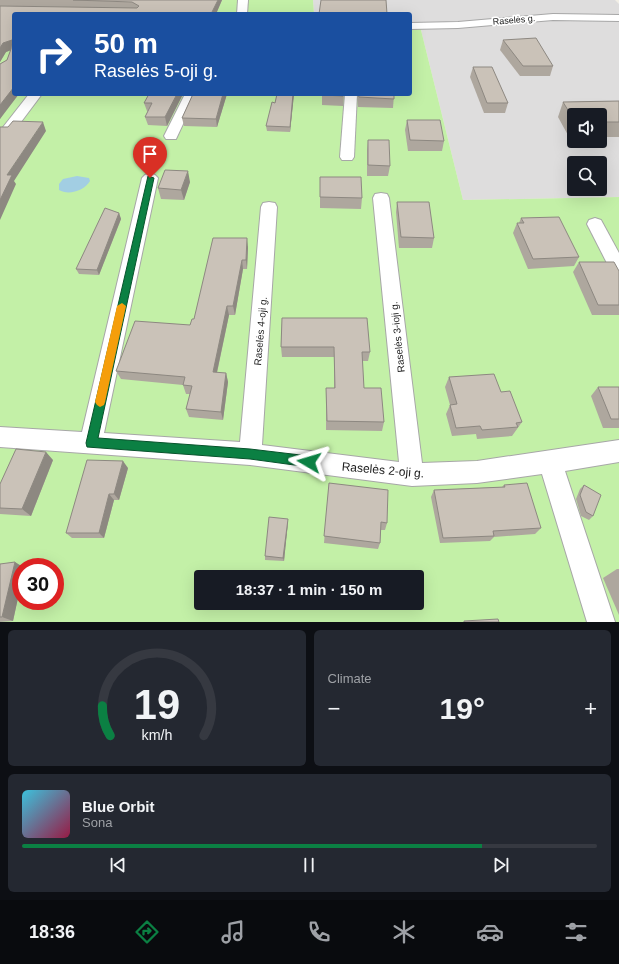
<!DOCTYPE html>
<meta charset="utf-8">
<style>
:root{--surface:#171b24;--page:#242831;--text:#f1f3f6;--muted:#9ea1a6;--line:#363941;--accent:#0b8043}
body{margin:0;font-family:Arial,sans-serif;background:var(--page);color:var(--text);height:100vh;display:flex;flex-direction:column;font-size:15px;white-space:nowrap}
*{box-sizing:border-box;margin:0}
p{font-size:13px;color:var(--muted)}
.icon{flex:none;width:22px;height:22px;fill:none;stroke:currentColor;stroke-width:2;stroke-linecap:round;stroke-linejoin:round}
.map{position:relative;height:622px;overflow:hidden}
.panel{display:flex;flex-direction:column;gap:8px;padding:8px;background:#0d0f14;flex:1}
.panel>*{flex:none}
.banner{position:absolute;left:12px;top:12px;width:400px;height:84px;border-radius:4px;box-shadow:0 4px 16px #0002;background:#1a4fa0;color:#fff;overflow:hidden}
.controls{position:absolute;left:567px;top:108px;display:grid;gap:8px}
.controls a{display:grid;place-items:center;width:40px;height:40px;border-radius:4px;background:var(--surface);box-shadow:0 4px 16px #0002;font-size:20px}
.speed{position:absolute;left:12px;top:558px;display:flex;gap:8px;font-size:20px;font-weight:700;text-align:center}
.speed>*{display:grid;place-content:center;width:52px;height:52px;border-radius:50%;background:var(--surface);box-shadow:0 4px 16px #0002;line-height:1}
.speed .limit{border:6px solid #d22;background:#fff;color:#111}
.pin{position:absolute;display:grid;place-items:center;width:34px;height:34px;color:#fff;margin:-41px -17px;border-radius:50% 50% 50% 0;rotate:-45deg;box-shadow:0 0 4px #0007}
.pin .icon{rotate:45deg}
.me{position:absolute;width:44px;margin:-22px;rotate:277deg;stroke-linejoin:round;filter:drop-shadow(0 0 3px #0008)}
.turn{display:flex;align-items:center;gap:14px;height:84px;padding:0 16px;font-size:18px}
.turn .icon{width:52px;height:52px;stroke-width:2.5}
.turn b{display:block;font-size:28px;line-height:34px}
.big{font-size:30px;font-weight:800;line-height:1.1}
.panel .tile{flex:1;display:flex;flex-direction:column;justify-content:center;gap:6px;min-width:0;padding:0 14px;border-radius:6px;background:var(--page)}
.panel .dial{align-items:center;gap:0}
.dial svg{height:104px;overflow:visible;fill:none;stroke:var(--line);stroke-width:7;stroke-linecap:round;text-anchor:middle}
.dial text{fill:var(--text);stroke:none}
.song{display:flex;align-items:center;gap:12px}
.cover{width:48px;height:48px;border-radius:6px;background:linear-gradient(135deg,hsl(190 70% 55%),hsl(340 70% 35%))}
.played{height:4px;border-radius:2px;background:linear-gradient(90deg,var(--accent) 80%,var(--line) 80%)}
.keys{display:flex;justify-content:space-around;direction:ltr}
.heat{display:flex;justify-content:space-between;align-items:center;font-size:22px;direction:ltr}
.panel .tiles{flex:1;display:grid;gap:8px;grid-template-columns:1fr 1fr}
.tile:last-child{grid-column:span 2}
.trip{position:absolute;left:194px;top:570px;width:230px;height:40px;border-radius:4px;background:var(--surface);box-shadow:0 4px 16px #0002;font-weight:800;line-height:40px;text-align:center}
.dock{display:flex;height:64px;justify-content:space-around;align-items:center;background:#090b0e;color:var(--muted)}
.dock .icon{width:28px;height:28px}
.dock .current{color:var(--accent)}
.dock b{font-size:18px;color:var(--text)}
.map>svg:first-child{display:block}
.residential{fill:#dedddd;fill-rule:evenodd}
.grass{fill:#c3f0a7;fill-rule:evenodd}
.water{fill:#a2cee3}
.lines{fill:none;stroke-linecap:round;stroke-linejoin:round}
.minor-casing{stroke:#a7a7a7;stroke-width:2}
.minor{fill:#fff;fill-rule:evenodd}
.wall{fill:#aea79e;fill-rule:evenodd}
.shaded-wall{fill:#8d8881}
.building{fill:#cac2b8;stroke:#8d8881}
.route{fill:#0b8043;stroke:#07532c}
.slow{fill:#f59e0b}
.labels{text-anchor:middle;stroke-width:3.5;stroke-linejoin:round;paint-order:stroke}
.far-street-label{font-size:9px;fill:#202020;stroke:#fff}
.street-label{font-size:10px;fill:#202020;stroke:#fff}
.near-street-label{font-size:12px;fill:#202020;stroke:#fff}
</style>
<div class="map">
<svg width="619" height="622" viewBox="0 0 619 622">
<rect width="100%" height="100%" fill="#f2efe6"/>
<path class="residential" d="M313 0H615L619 4V197L463 200 419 22H410V14H314ZM574 115H600V141H574ZM574 163H600V189H574Z"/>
<path class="grass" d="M0 0H313L314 14H14V94H410V22H419L463 200 619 197V622H0ZM21 567H55V601H21ZM201 577H417V603H201Z"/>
<path class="water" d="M77 176 89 178 90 181C85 190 69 196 59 190V184L63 179Z"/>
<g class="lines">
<g class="minor-casing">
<g id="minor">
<path d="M238 0H248L247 14H237Z"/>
<path d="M553 14 619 15V21L553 20 458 28 410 29V23L458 22Z"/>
<path d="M29 94H42L12 134H2L0 131Z"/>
<path d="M185 94H197L176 139H166L164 136Z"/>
<path d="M345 94H357L354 157 352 160H342L340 157Z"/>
<path d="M150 173 155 175 158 178 104 433 240 442 261 207 263 203 269 202 275 203 277 207 262 445 399 462 373 198 375 194 381 193 387 194 389 198 422 463 477 461 619 440V462L565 471 615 622H587L542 474 477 483 412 486 250 465 0 447V427L82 432 142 178 145 175Z"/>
<path d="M595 218 601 220 619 253V277L613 275 587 224 589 220Z"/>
</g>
</g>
<use href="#minor" class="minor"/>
</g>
<g class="wall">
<path d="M0 0H222L216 14H14V94L0 119V6L39 7 0 6ZM11 50 7 60 0 64V62L6 52Z"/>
<path d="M503 40 553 66 550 76H520L500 50Z"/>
<path d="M473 67 508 103 505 113H484L470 77Z"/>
<path d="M149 94H183L167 126 148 125 145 117 148 111H147L144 103Z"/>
<path d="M193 94H227L217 127 184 126 182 118Z"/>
<path d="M277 94H294L290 132 267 131 266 126 275 103Z"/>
<path d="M322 94H344L343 106 322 105Z"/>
<path d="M357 94H394L393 108 358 107Z"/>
<path d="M619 101V137H600V115H574V137H569L558 117 563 102Z"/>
<path d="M407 120 444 141 442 151H408L405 130Z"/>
<path d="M368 140 390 166 388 176H367V150Z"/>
<path d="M320 177 362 198 361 209 320 208Z"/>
<path d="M190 182 184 200 161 199 158 188Z"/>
<path d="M397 202 434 238 432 248H399L396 212Z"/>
<path d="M119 213 121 219 99 275 79 274 76 269Z"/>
<path d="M521 218 579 257 574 266 528 269 513 233 517 223H519Z"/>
<path d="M248 247 247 269H243L235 315H229L217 373H226L228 382 223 420 189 417 186 409 190 394H186L183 385 121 379 116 371 190 325 194 319Z"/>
<path d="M579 262 619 271V315H592L573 272Z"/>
<path d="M282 318 370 352 368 361H362L364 388 384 422 382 431 326 430V388H334V357H282L281 347Z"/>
<path d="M449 377 501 392 522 422 512 436 477 439 476 434 452 436 446 414 450 405 445 387Z"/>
<path d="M598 387H619V428H603L591 396Z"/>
<path d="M53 460 31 516 0 514V484Z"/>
<path d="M128 468 119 500H114L104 538H72L66 533Z"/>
<path d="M329 483 387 523 385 530H381L380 543 378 549 324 543Z"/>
<path d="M504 485 541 528 535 534 494 537 490 541 440 543 431 497 434 490 502 487Z"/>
<path d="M584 485 593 516 589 520 581 516 576 499 580 489Z"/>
<path d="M288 522 284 561 265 560V556Z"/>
<path d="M0 564 21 567V584L13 621 0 622Z"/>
<path d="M617 569H619V615L603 578Z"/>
</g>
<g class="shaded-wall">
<path d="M218 0H222L216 14H211Z"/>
<path d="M12 40 14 49 6 52 0 62V65V48L3 43Z"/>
<path d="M14 87V94H19L0 119V105Z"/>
<path d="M177 94H183L167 126 165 117Z"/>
<path d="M223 94H227L217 127 216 119Z"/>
<path d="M293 94H294L290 132V127Z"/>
<path d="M43 122 46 131 14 181 16 184 0 220V200L7 175Z"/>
<path d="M188 171 190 182 184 200 181 190Z"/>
<path d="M119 213 121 219 99 275 97 270Z"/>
<path d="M247 238 248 247 247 269 246 260Z"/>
<path d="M242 260 243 269 235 315 233 306Z"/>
<path d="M227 306 229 315 215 381 213 372Z"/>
<path d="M226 373 228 382 223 420 221 412Z"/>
<path d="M46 452 53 460 31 516 22 509Z"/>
<path d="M123 461 128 468 119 500 114 494Z"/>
<path d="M109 494 114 500 104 538 99 533Z"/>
<path d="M288 519V522L284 561 283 558Z"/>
<path d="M15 562 23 567H21V584L13 621 2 617Z"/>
</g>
<g class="building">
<path d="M73 0H218L211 14H14V87L0 105V64L7 60 11 49 12 40 3 43 0 48V6L137 8 139 6 132 2Z"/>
<path d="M321 0H386L387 14H319Z"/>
<path d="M536 38 553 66H523L503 40Z"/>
<path d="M473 67H492L508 103H487Z"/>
<path d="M149 94H177L165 117H145L152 103H144Z"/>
<path d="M193 94H223L216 119 182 118Z"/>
<path d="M277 94H293L290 127 266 126 272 102 275 103Z"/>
<path d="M322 94H343V96L322 95Z"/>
<path d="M358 94H394V99L359 97Z"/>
<path d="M619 101V122H600V115H574V120L563 102Z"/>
<path d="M407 120H440L444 141 410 140Z"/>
<path d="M13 121 43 122 7 175H12L0 200V127H8Z"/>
<path d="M368 140H389L390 166 368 165Z"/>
<path d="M165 170 188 171 181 190 158 188Z"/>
<path d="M320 177H361L362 198 320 197Z"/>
<path d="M397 202H429L434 238 401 237Z"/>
<path d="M105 208 119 213 97 270 76 269Z"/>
<path d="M559 217 579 257 533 259 517 223H524L521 218Z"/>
<path d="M213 238H247L246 260H242L233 306H227L213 372 226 373 221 412 186 409 192 386 183 385 185 377 116 371 135 321 190 325 192 319H194Z"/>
<path d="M579 262H614L619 271V305H598Z"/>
<path d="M282 318H367L370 352H362L364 388H381L384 422 327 421 326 388H335L334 347H281Z"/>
<path d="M494 374 501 392 510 391 522 422 516 423 518 427 482 430 480 426 456 428 450 405 457 404 449 377Z"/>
<path d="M598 387H619V419H611Z"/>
<path d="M16 449 46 452 22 509 0 508V484Z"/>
<path d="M87 460 123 461 114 494H109L99 533H66Z"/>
<path d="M329 483 388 490 387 523 381 522 380 543 324 536Z"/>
<path d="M527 483 541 528 493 531 494 536 443 538 434 490 505 487 504 485Z"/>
<path d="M584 485 601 495 593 516 586 512 580 495Z"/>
<path d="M269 517 288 519 283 558 265 556Z"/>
<path d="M15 562 2 617H0V564Z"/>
<path d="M498 619 499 622H464V621Z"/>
</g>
<path class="route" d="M148 176 154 178 98 438 250 449 309 456 313 458 314 462 313 465 309 467 250 459 87 447 86 443Z"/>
<path class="slow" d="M122 303 126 306 105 402 104 405 100 407 97 405 95 402 117 306Z"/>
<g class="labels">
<g class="far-street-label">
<text transform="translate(514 20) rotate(-5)" y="3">Raselės g.</text>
</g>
<g class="street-label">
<text transform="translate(260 331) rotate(-85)" y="4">Raselės 4-oji g.</text>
<text transform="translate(397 337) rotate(-96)" y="4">Raselės 3-ioji g.</text>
</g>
<g class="near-street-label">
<text transform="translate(383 470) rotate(5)" y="4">Raselės 2-oji g.</text>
</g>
</g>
</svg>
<div class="controls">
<a><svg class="icon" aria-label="sound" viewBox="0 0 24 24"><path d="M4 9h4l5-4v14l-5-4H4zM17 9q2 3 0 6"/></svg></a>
<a><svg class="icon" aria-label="search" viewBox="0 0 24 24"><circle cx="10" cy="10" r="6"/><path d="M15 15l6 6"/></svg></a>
</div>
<div class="speed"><div class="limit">30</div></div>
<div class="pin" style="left:150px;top:178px;background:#d93025"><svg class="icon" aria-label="arrive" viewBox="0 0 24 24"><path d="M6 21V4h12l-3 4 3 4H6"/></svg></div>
<svg class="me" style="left:309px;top:462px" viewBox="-20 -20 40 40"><path d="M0-17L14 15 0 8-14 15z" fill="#0b8043" stroke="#fff" stroke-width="4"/></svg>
<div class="trip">18:37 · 1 min · 150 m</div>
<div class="banner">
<div class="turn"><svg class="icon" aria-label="right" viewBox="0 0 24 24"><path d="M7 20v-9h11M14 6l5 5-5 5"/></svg><div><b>50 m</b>Raselės 5-oji g.</div></div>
</div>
</div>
<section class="panel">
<div class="tiles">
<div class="tile dial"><svg viewBox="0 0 100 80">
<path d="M14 69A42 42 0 1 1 86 69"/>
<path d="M14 69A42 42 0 0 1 8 46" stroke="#0b8043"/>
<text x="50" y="56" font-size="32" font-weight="700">19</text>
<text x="50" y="72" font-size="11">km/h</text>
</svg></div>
<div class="tile"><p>Climate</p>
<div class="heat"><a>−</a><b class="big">19°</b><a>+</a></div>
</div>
<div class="tile">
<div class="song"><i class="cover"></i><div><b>Blue Orbit</b><p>Sona</p></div></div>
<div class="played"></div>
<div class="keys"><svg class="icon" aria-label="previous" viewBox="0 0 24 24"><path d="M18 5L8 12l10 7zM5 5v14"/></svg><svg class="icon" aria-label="pause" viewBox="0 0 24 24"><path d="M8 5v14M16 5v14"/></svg><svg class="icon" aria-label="next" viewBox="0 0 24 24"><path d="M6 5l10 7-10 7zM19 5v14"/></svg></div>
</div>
</div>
</section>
<nav class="dock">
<b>18:36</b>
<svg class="icon current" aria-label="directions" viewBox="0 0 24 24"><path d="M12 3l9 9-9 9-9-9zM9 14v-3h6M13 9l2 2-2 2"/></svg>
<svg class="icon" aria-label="music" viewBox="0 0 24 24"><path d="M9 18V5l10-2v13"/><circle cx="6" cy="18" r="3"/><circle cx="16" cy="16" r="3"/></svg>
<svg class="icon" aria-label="phone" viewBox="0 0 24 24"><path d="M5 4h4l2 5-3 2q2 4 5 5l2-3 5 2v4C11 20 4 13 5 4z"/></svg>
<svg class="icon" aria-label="climate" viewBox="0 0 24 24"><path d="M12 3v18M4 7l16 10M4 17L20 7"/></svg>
<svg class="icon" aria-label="car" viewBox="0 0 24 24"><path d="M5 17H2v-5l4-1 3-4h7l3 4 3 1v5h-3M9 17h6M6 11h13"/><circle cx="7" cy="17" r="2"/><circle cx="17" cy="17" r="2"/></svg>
<svg class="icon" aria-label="filters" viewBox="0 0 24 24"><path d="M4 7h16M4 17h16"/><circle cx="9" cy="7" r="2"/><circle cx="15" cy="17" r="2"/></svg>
</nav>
